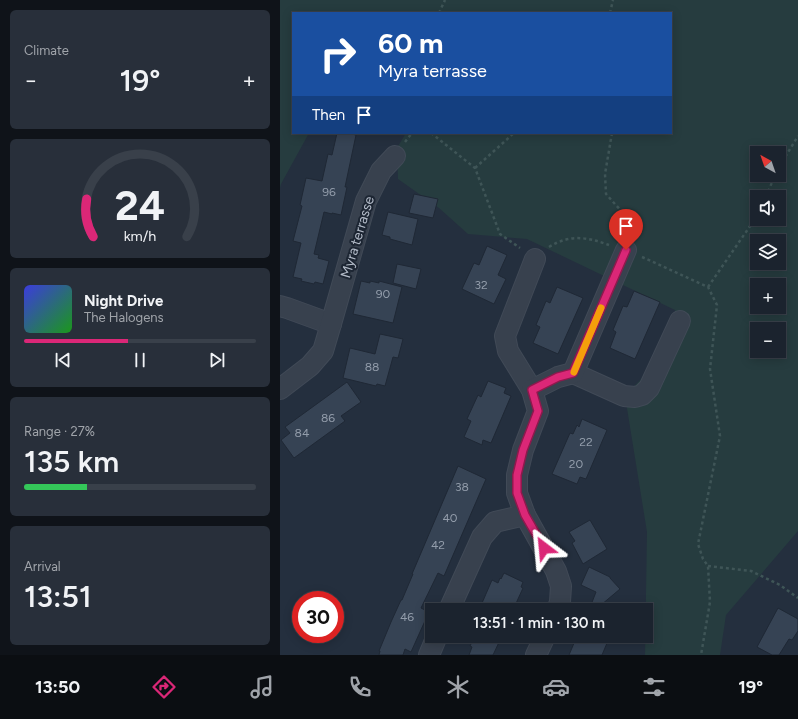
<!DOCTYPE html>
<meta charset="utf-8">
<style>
:root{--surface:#1b232e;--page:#282f3a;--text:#f1f3f6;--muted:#a0a4aa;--line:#39404a;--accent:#db2777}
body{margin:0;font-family:Figtree,sans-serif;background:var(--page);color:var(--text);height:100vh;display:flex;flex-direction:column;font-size:15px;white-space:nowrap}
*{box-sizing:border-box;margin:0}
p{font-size:13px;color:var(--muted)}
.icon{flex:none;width:22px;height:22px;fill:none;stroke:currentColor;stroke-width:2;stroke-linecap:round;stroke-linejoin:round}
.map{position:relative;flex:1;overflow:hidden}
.details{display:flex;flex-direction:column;gap:10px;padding:10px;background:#0f1319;width:280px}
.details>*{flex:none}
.top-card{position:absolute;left:12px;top:12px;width:380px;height:122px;border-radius:0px;box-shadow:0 2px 10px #0003,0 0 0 1px var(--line);background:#1a4fa0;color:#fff;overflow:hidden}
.needle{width:26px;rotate:320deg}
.controls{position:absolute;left:470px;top:146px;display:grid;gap:8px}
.controls a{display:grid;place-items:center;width:36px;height:36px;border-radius:0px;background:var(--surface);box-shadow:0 2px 10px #0003,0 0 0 1px var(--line);font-size:20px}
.speed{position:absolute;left:12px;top:591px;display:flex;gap:8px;font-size:20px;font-weight:700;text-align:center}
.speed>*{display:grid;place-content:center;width:52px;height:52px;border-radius:50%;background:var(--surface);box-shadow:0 2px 10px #0003,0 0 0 1px var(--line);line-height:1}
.speed .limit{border:6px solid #d22;background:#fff;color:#111}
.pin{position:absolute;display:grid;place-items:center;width:34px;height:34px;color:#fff;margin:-41px -17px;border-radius:50% 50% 50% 0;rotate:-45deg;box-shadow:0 0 4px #0007}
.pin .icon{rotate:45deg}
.me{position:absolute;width:44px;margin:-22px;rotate:331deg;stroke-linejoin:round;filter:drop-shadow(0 0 3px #0008)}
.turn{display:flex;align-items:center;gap:14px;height:84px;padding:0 20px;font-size:18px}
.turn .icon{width:52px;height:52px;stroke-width:2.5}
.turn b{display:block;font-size:28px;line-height:34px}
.then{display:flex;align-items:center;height:38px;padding:0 20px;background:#0003;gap:8px;font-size:15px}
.big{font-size:30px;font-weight:600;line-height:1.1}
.details .card{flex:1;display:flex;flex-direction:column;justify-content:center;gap:6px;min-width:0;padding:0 14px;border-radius:6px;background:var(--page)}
.details .dial{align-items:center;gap:0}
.dial svg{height:104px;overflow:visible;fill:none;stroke:var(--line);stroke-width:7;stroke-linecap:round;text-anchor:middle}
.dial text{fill:var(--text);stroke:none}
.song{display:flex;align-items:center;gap:12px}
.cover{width:48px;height:48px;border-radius:6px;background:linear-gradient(135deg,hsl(240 70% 55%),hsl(120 70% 35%))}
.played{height:4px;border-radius:2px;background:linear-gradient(90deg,var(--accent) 45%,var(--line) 45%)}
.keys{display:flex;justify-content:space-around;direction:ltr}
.heat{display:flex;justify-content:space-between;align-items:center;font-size:22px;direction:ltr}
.charge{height:6px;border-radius:3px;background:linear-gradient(90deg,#34c759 27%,var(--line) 0)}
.trip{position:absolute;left:145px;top:603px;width:228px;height:40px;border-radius:0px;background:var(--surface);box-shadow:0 2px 10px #0003,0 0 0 1px var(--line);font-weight:600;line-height:40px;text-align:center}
.tab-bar{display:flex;height:64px;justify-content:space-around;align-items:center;background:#0b0e12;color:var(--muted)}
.tab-bar .icon{width:28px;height:28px}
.tab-bar .on{color:var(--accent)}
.tab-bar b{font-size:18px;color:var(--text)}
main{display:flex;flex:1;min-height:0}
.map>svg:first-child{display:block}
.green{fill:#263c3f;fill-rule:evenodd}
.building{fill:#364354;stroke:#1f2835}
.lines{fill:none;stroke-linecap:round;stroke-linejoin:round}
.minor-casing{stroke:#414a57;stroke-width:22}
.path{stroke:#3f5557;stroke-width:2.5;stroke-dasharray:3 3;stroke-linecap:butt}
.minor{stroke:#38414e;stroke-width:20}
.route-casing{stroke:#8e194d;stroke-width:10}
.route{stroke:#db2777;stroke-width:7}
.slow{stroke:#f59e0b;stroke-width:7}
.labels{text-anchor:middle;stroke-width:4;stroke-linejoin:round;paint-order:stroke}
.number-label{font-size:12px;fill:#929caa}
.street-label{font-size:14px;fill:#b4bcc9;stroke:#1d2633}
</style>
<main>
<section class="details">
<div class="card"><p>Climate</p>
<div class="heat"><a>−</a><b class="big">19°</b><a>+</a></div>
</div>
<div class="card dial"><svg viewBox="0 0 100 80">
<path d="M14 69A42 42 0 1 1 86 69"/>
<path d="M14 69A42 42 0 0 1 9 40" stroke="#db2777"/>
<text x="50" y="56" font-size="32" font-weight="700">24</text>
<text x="50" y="72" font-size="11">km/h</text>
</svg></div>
<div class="card">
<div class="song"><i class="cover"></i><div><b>Night Drive</b><p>The Halogens</p></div></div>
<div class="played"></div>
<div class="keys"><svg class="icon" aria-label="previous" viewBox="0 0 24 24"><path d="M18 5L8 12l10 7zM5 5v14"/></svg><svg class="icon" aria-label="pause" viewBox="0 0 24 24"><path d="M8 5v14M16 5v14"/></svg><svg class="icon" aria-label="next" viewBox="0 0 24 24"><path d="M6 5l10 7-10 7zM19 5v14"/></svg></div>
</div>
<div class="card"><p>Range · 27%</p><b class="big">135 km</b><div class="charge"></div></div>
<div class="card"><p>Arrival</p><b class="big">13:51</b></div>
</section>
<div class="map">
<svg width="518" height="655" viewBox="0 0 518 655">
<rect width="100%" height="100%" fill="#242f3e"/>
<path class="green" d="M0 0H518V531L446 615 440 655H365L367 532 345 396 396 342 395 310 247 239 188 234 159 208 118 179 117 148 126 133H391V13H13V133H29L1 184 0 188ZM477 153H499V175H477ZM477 197H499V219H477ZM477 241H499V263H477ZM477 285H499V307H477ZM477 329H499V351H477Z"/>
<g class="building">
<path d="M57 133H67L76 135 65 187H67L61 215 52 213V214L44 212 34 254 39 255 38 258 49 261 43 284 35 282 34 284 21 281 22 279 13 277 21 243 13 241 22 206 20 205 26 178 42 181 48 154 52 155Z"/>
<path d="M134 194 158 199 153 218 129 213Z"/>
<path d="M108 212 138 219 132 245 110 239V237L102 235Z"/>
<path d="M207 246 227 255 218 275 226 279 214 304 182 289 194 263 199 265Z"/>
<path d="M117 264 141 269 136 289 113 283Z"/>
<path d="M81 281 90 283V281L99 283V281L122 287 113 323 73 314Z"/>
<path d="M277 287 303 298 278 354 253 343 260 327 256 325 266 301 270 303Z"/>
<path d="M354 291 380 302 355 359 330 348 336 332 333 330 343 306 347 307Z"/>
<path d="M100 334 123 339 118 358 113 357 105 386 97 384 96 386 63 378 70 348 95 354Z"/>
<path d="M208 381 226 388 224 393 231 396 211 443 203 440 202 445 184 437 191 421 187 419 198 395 201 397Z"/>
<path d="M67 382 81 402 61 416 65 421 14 458 1 440 10 433 5 427Z"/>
<path d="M302 419 327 430 306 479 300 477 297 484 272 474 290 433 293 434 297 425 299 427Z"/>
<path d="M178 466 206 479 164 576 158 573 141 608 149 612 131 652 125 649 123 655H99L100 651H99L111 622 121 600H122L133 574H132Z"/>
<path d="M310 520 327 549 303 564 292 543 295 541 289 532Z"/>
<path d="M309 567 330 577V578L340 589 315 610H309L316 592 301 585Z"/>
<path d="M224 573 243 582 241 587 243 588 233 610H199L212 580 218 583 220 578 221 579Z"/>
<path d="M498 608 518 619V631L512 640 509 639 499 655H492L477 647Z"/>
<path d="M188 636H222L213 655H189L192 647 190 646 193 640 187 637Z"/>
<path d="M297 636H330L322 655H289Z"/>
</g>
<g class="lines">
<g class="minor-casing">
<g id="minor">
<path d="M255 259 225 336 228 351 252 390 258 411 243 450 237 475V493L245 515 276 571 281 586 280 602 277 610"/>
<path d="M0 306 7 308 51 324"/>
<path d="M293 373 344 396 355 397 362 395 369 388 400 321"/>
<path d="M0 389 30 366 43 351 51 324 86 201 101 171 115 156"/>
<path d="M252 390 278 377 293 373 346 250"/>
<path d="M169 610 202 537 215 522 245 515"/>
<path d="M149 655 157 636"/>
<path d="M256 655 265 636"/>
</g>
</g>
<g class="path">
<path d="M159 13 165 0"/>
<path d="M330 13 333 0"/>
<path d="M151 133 195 168 220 234 240 248"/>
<path d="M332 133 325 174 326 194 343 213 345 231"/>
<path d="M125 142 132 133"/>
<path d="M499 167 518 136"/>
<path d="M195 168 234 133"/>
<path d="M486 197 495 175"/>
<path d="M269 247C290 234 307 237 329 245"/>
<path d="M362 257 428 287 437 305 430 369 440 436 418 544 423 559 428 566 430 602 421 655"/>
<path d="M428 287 477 216"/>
<path d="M428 566 471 571 500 585 518 598"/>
</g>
<use href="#minor" class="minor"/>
</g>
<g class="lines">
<g class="route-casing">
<path id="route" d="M264 548 245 515 237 493V475L243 450 258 411 252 390 278 377 293 373 346 250"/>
</g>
<use href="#route" class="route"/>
<path class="slow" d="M294 372 321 308"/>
</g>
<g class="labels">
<g class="number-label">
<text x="49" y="196">96</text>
<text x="201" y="289">32</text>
<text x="103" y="298">90</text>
<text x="92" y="371">88</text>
<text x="48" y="422">86</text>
<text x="22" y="437">84</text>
<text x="306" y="446">22</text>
<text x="296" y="468">20</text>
<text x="182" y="491">38</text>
<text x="170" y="522">40</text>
<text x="158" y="549">42</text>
<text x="127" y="621">46</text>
</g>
<g class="street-label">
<text transform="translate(77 237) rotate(-73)" y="5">Myra terrasse</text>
</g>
</g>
</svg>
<div class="controls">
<a><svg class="needle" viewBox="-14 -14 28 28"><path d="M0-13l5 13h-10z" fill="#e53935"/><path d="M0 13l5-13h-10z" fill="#a0a4aa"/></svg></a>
<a><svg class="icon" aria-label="sound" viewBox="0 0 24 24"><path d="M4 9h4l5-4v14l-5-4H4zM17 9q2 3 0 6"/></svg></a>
<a><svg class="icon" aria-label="layers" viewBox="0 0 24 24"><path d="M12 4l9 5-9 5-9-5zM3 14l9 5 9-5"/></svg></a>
<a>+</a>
<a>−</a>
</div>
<div class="speed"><div class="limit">30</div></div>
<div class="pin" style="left:346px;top:250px;background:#d93025"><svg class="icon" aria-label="arrive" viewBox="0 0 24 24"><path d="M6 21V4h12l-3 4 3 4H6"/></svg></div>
<svg class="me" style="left:264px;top:548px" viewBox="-20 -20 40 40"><path d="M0-17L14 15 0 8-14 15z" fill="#db2777" stroke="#fff" stroke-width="4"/></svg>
<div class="trip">13:51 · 1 min · 130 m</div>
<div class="top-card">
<div class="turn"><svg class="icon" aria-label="right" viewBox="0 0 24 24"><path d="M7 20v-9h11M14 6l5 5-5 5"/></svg><div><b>60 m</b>Myra terrasse</div></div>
<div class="then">Then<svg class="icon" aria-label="arrive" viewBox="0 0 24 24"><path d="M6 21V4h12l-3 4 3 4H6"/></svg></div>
</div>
</div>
</main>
<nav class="tab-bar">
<b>13:50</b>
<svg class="icon on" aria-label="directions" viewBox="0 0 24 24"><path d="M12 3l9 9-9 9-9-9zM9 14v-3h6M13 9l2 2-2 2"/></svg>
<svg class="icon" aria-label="music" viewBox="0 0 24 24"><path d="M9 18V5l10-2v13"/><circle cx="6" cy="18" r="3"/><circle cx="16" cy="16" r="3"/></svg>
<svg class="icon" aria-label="phone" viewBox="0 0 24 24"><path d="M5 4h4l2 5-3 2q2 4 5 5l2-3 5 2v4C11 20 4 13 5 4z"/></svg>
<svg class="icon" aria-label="climate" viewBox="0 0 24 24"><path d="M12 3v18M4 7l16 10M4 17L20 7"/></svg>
<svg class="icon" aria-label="car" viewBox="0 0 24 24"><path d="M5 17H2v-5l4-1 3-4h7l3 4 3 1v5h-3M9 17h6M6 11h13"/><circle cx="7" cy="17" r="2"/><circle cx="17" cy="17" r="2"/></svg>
<svg class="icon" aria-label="filters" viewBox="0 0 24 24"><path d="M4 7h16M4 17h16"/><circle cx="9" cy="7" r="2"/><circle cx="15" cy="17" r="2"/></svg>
<b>19°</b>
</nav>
